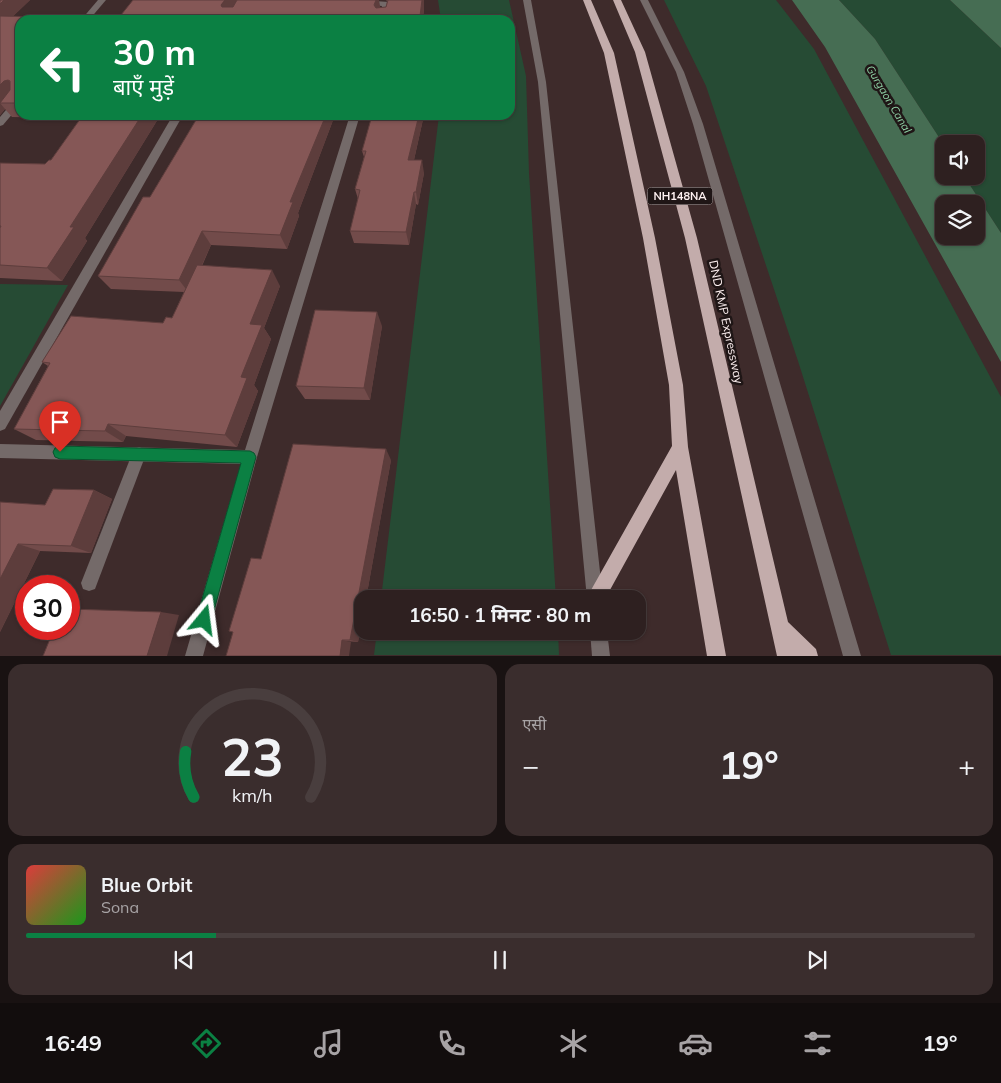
<!DOCTYPE html>
<html lang="hi">
<meta charset="utf-8">
<style>
:root{--surface:#2e2020;--page:#3a2d2d;--text:#f1f3f6;--muted:#a7a3a5;--line:#493e3e;--accent:#0b8043}
body{margin:0;font-family:Mulish,"Noto Sans Devanagari",sans-serif;background:var(--page);color:var(--text);height:100vh;display:flex;flex-direction:column;font-size:19px;white-space:nowrap}
*{box-sizing:border-box;margin:0}
p{font-size:16px;color:var(--muted)}
.icon{flex:none;width:28px;height:28px;fill:none;stroke:currentColor;stroke-width:2;stroke-linecap:round;stroke-linejoin:round}
.map{position:relative;height:656px;overflow:hidden}
.details{display:flex;flex-direction:column;gap:8px;padding:8px;background:#191212;flex:1}
.details>*{flex:none}
.guide{position:absolute;left:15px;top:15px;width:500px;height:105px;border-radius:15px;box-shadow:0 1px 4px #0004,0 0 0 1px var(--line);background:#0b8043;color:#fff;overflow:hidden}
.controls{position:absolute;left:935px;top:135px;display:grid;gap:10px}
.controls a{display:grid;place-items:center;width:50px;height:50px;border-radius:10px;background:var(--surface);box-shadow:0 1px 4px #0004,0 0 0 1px var(--line);font-size:25px}
.speed{position:absolute;left:15px;top:575px;display:flex;gap:10px;font-size:25px;font-weight:700;text-align:center}
.speed>*{display:grid;place-content:center;width:65px;height:65px;border-radius:50%;background:var(--surface);box-shadow:0 1px 4px #0004,0 0 0 1px var(--line);line-height:1}
.speed .limit{border:8px solid #d22;background:#fff;color:#111}
.pin{position:absolute;display:grid;place-items:center;width:42px;height:42px;color:#fff;margin:-51px -21px;border-radius:50% 50% 50% 0;rotate:-45deg;box-shadow:0 0 5px #0007}
.pin .icon{rotate:45deg}
.me{position:absolute;width:55px;margin:-28px;rotate:16deg;stroke-linejoin:round;filter:drop-shadow(0 0 4px #0008)}
.turn{display:flex;align-items:center;gap:18px;height:105px;padding:0 15px;font-size:22px}
.turn .icon{width:65px;height:65px;stroke-width:2.5}
.turn b{display:block;font-size:35px;line-height:42px}
.big{font-size:38px;font-weight:700;line-height:1.1}
.details .tile{flex:1;display:flex;flex-direction:column;justify-content:center;gap:8px;min-width:0;padding:0 18px;border-radius:15px;background:var(--page)}
.details .dial{align-items:center;gap:0}
.dial svg{height:130px;overflow:visible;fill:none;stroke:var(--line);stroke-width:7;stroke-linecap:round;text-anchor:middle}
.dial text{fill:var(--text);stroke:none}
.song{display:flex;align-items:center;gap:15px}
.cover{width:60px;height:60px;border-radius:8px;background:linear-gradient(135deg,hsl(0 70% 55%),hsl(120 70% 35%))}
.played{height:5px;border-radius:2px;background:linear-gradient(90deg,var(--accent) 20%,var(--line) 20%)}
.keys{display:flex;justify-content:space-around;direction:ltr}
.heat{display:flex;justify-content:space-between;align-items:center;font-size:28px;direction:ltr}
.details .tiles{flex:1;display:grid;gap:8px;grid-template-columns:1fr 1fr}
.tile:last-child{grid-column:span 2}
.trip{position:absolute;left:354px;top:590px;width:292px;height:50px;border-radius:15px;background:var(--surface);box-shadow:0 1px 4px #0004,0 0 0 1px var(--line);font-weight:700;line-height:50px;text-align:center}
.tab-bar{display:flex;height:80px;justify-content:space-around;align-items:center;background:#120d0d;color:var(--muted)}
.tab-bar .icon{width:35px;height:35px}
.tab-bar .selected{color:var(--accent)}
.tab-bar b{font-size:22px;color:var(--text)}
.map>svg:first-child{display:block}
.green{fill:#264b34}
.water{fill:#466d53;fill-rule:evenodd}
.lines{fill:none;stroke-linecap:round;stroke-linejoin:round}
.service{fill:#746a69;fill-rule:evenodd}
.minor{fill:#746a69;fill-rule:evenodd}
.tertiary{fill:#746a69;fill-rule:evenodd}
.trunk{fill:#c3acab;fill-rule:evenodd}
.wall{fill:#724b4a}
.shaded-wall{fill:#5d3d3c}
.building{fill:#855756;stroke:#5d3d3c}
.route{fill:#0b8043;stroke:#07532c}
.labels{text-anchor:middle;stroke-width:5;stroke-linejoin:round;paint-order:stroke}
.far-water-label{font-size:11px;font-style:italic;fill:#8fd1a5;stroke:#1f1616}
.shield{fill:#1f1616;stroke:#bbafaf;stroke-width:1}
.shield-label{font-size:11px;font-weight:bold;fill:#fef1f1}
.street-label{font-size:12px;fill:#fef1f1;stroke:#1f1616}
</style>
<div class="map">
<svg width="1001" height="656" viewBox="0 0 1001 656">
<rect width="100%" height="100%" fill="#3e2b2b"/>
<g class="green">
<path d="M438 0H509L526 76 529 173 556 599H381L439 115H510V20H441Z"/>
<path d="M664 0H776L814 49 1001 397V655H891L798 361 706 86Z"/>
<path d="M839 0H950L1001 48V233L964 176H976V144L944 145 875 39Z"/>
<path d="M0 284 68 285 0 406Z"/>
<path d="M377 631H558L559 655H374Z"/>
</g>
<g class="water">
<path d="M792 0H839L875 39 944 145V176H964L1001 233V362L825 47ZM944 204H976V236H944Z"/>
<path d="M950 0H1001V48Z"/>
</g>
<g class="lines">
<path class="service" d="M139 447 144 449 146 454 95 589 89 591 83 589 81 583 132 454 134 449Z"/>
<g class="minor">
<path d="M98 0H106L89 20H81Z"/>
<path d="M360 0 389 2 387 20H379L382 6 360 4Z"/>
<path d="M20 96V105L3 125 0 126V117L17 97Z"/>
<path d="M173 115H183L5 429 0 431V411Z"/>
<path d="M350 115H360L257 457 203 656H185L241 464 0 458V444L245 450Z"/>
</g>
<g class="tertiary">
<path d="M523 0H531L546 82 603 599H587L538 82Z"/>
<path d="M640 0H648L684 72 703 124 861 656H843L693 124 676 72Z"/>
<path d="M590 631H607L610 656H592Z"/>
</g>
<g class="trunk">
<path d="M583 0H591L614 53 655 238 683 385 688 447 726 656H707L676 470 605 599H586L672 446 669 385 643 238 604 53Z"/>
<path d="M613 0H621L645 52 697 238 788 622 816 649 818 656H777L685 238 635 52Z"/>
</g>
</g>
<g class="wall">
<path d="M0 0H30L13 16 46 17 48 20H20V115H53L51 118 12 117 5 109 0 115Z"/>
<path d="M386 0H424V8L423 20H117L380 6V7H386L387 1Z"/>
<path d="M83 115H156L158 119 85 238 87 241 62 281 0 278V163L45 164 51 160Z"/>
<path d="M199 115H335L298 213 299 216 287 249 211 245 202 266 280 286 264 328 271 339 254 385 258 391 237 447 126 436 123 442 36 440 14 429 48 366 42 362 163 323 172 318 184 292 111 289 98 276 150 197Z"/>
<path d="M424 115 414 160 424 173 418 205 416 204 409 245 354 243 350 231 358 199 355 189 364 157 362 151 375 119Z"/>
<path d="M382 326 370 400 305 399 296 386Z"/>
<path d="M391 460 366 599H362V620L358 642 232 632 261 559Z"/>
<path d="M94 490 112 499 91 553 40 551 0 632V502L45 505Z"/>
</g>
<g class="shaded-wall">
<path d="M4 0H30L0 29V4Z"/>
<path d="M225 0H240L227 19 221 5Z"/>
<path d="M376 0H379L380 6 378 16 374 5Z"/>
<path d="M422 0H424V8L423 20H420V16Z"/>
<path d="M8 80 19 94 0 103V85L4 81Z"/>
<path d="M0 103 5 109 0 115Z"/>
<path d="M142 115H156L158 119 85 238 87 241 62 281 47 268 70 227Z"/>
<path d="M326 115H335L298 213 299 216 287 249 280 235 290 202Z"/>
<path d="M419 115H424L411 173 408 160Z"/>
<path d="M422 160 424 173 418 205 416 192Z"/>
<path d="M414 192 416 204 409 245 406 232Z"/>
<path d="M202 231 211 245 189 293 179 280Z"/>
<path d="M272 270 280 286 264 328 271 339 254 385 258 391 237 447 225 435 241 377 250 324Z"/>
<path d="M377 312 382 326 370 400 364 388Z"/>
<path d="M108 424 126 436 123 442 105 431Z"/>
<path d="M386 449 391 460 366 599H362V620L358 642 350 640Z"/>
<path d="M94 490 112 499 91 553 71 546Z"/>
<path d="M18 544 40 551 0 632V579Z"/>
<path d="M161 612 179 615 167 656H147Z"/>
<path d="M342 640 351 642 349 656H340Z"/>
</g>
<g class="building">
<path d="M0 0H4L0 4Z"/>
<path d="M133 0H225L221 5 222 7H233L237 0H376L374 5 376 8 386 7 388 0H422L420 16H357L355 20H117Z"/>
<path d="M0 16 46 17 43 20H20V103H0L10 90V81L8 80 4 81 0 85Z"/>
<path d="M83 115H142L70 227H74L47 268 0 265V228L1 226H0V163L45 164 49 160H51Z"/>
<path d="M199 115H326L290 202H293L280 235 202 231 179 280 98 276 143 197H150Z"/>
<path d="M376 115H419L408 160H422L416 192H414L406 232 350 231 360 190 355 189 366 151H362L371 119H375Z"/>
<path d="M197 265 272 270 250 324 262 325 241 377 247 378 225 435 108 424 105 431 14 429 50 363 42 362 71 316 163 323 166 317 172 318Z"/>
<path d="M315 310 377 312 364 388 296 386Z"/>
<path d="M293 444 386 449 350 640H342L340 656H226L233 632 229 631 251 558 261 559Z"/>
<path d="M53 489 94 490 71 546 18 544 0 579V502L45 505Z"/>
<path d="M69 609 161 612 147 656H43L54 629H69Z"/>
</g>
<path class="route" d="M60 446 250 451 254 453 256 457 210 625 204 627 199 625 196 620 241 463 60 459 55 457 53 452 55 448Z"/>
<g class="labels">
<g class="far-water-label">
<text transform="translate(889 99) rotate(59)" y="4">Gurgaon Canal</text>
</g>
<rect class="shield" x="647.5" y="187.5" width="65" height="17" rx="4"/>
<g class="shield-label">
<text x="680" y="200">NH148NA</text>
</g>
<g class="street-label">
<text transform="translate(726 322) rotate(78)" y="4">DND KMP Expressway</text>
</g>
</g>
</svg>
<div class="controls">
<a><svg class="icon" aria-label="sound" viewBox="0 0 24 24"><path d="M4 9h4l5-4v14l-5-4H4zM17 9q2 3 0 6"/></svg></a>
<a><svg class="icon" aria-label="layers" viewBox="0 0 24 24"><path d="M12 4l9 5-9 5-9-5zM3 14l9 5 9-5"/></svg></a>
</div>
<div class="speed"><div class="limit">30</div></div>
<div class="pin" style="left:60px;top:452px;background:#d93025"><svg class="icon" aria-label="arrive" viewBox="0 0 24 24"><path d="M6 21V4h12l-3 4 3 4H6"/></svg></div>
<svg class="me" style="left:204px;top:620px" viewBox="-20 -20 40 40"><path d="M0-17L14 15 0 8-14 15z" fill="#0b8043" stroke="#fff" stroke-width="4"/></svg>
<div class="trip">16:50 · 1 मिनट · 80 m</div>
<div class="guide">
<div class="turn"><svg class="icon" aria-label="left" viewBox="0 0 24 24"><path d="M17 20v-9H6M10 6l-5 5 5 5"/></svg><div><b>30 m</b>बाएँ मुड़ें</div></div>
</div>
</div>
<section class="details">
<div class="tiles">
<div class="tile dial"><svg viewBox="0 0 100 80">
<path d="M14 69A42 42 0 1 1 86 69"/>
<path d="M14 69A42 42 0 0 1 9 41" stroke="#0b8043"/>
<text x="50" y="56" font-size="32" font-weight="700">23</text>
<text x="50" y="72" font-size="11">km/h</text>
</svg></div>
<div class="tile"><p>एसी</p>
<div class="heat"><a>−</a><b class="big">19°</b><a>+</a></div>
</div>
<div class="tile">
<div class="song"><i class="cover"></i><div><b>Blue Orbit</b><p>Sona</p></div></div>
<div class="played"></div>
<div class="keys"><svg class="icon" aria-label="previous" viewBox="0 0 24 24"><path d="M18 5L8 12l10 7zM5 5v14"/></svg><svg class="icon" aria-label="pause" viewBox="0 0 24 24"><path d="M8 5v14M16 5v14"/></svg><svg class="icon" aria-label="next" viewBox="0 0 24 24"><path d="M6 5l10 7-10 7zM19 5v14"/></svg></div>
</div>
</div>
</section>
<nav class="tab-bar">
<b>16:49</b>
<svg class="icon selected" aria-label="directions" viewBox="0 0 24 24"><path d="M12 3l9 9-9 9-9-9zM9 14v-3h6M13 9l2 2-2 2"/></svg>
<svg class="icon" aria-label="music" viewBox="0 0 24 24"><path d="M9 18V5l10-2v13"/><circle cx="6" cy="18" r="3"/><circle cx="16" cy="16" r="3"/></svg>
<svg class="icon" aria-label="phone" viewBox="0 0 24 24"><path d="M5 4h4l2 5-3 2q2 4 5 5l2-3 5 2v4C11 20 4 13 5 4z"/></svg>
<svg class="icon" aria-label="climate" viewBox="0 0 24 24"><path d="M12 3v18M4 7l16 10M4 17L20 7"/></svg>
<svg class="icon" aria-label="car" viewBox="0 0 24 24"><path d="M5 17H2v-5l4-1 3-4h7l3 4 3 1v5h-3M9 17h6M6 11h13"/><circle cx="7" cy="17" r="2"/><circle cx="17" cy="17" r="2"/></svg>
<svg class="icon" aria-label="filters" viewBox="0 0 24 24"><path d="M4 7h16M4 17h16"/><circle cx="9" cy="7" r="2"/><circle cx="15" cy="17" r="2"/></svg>
<b>19°</b>
</nav>
